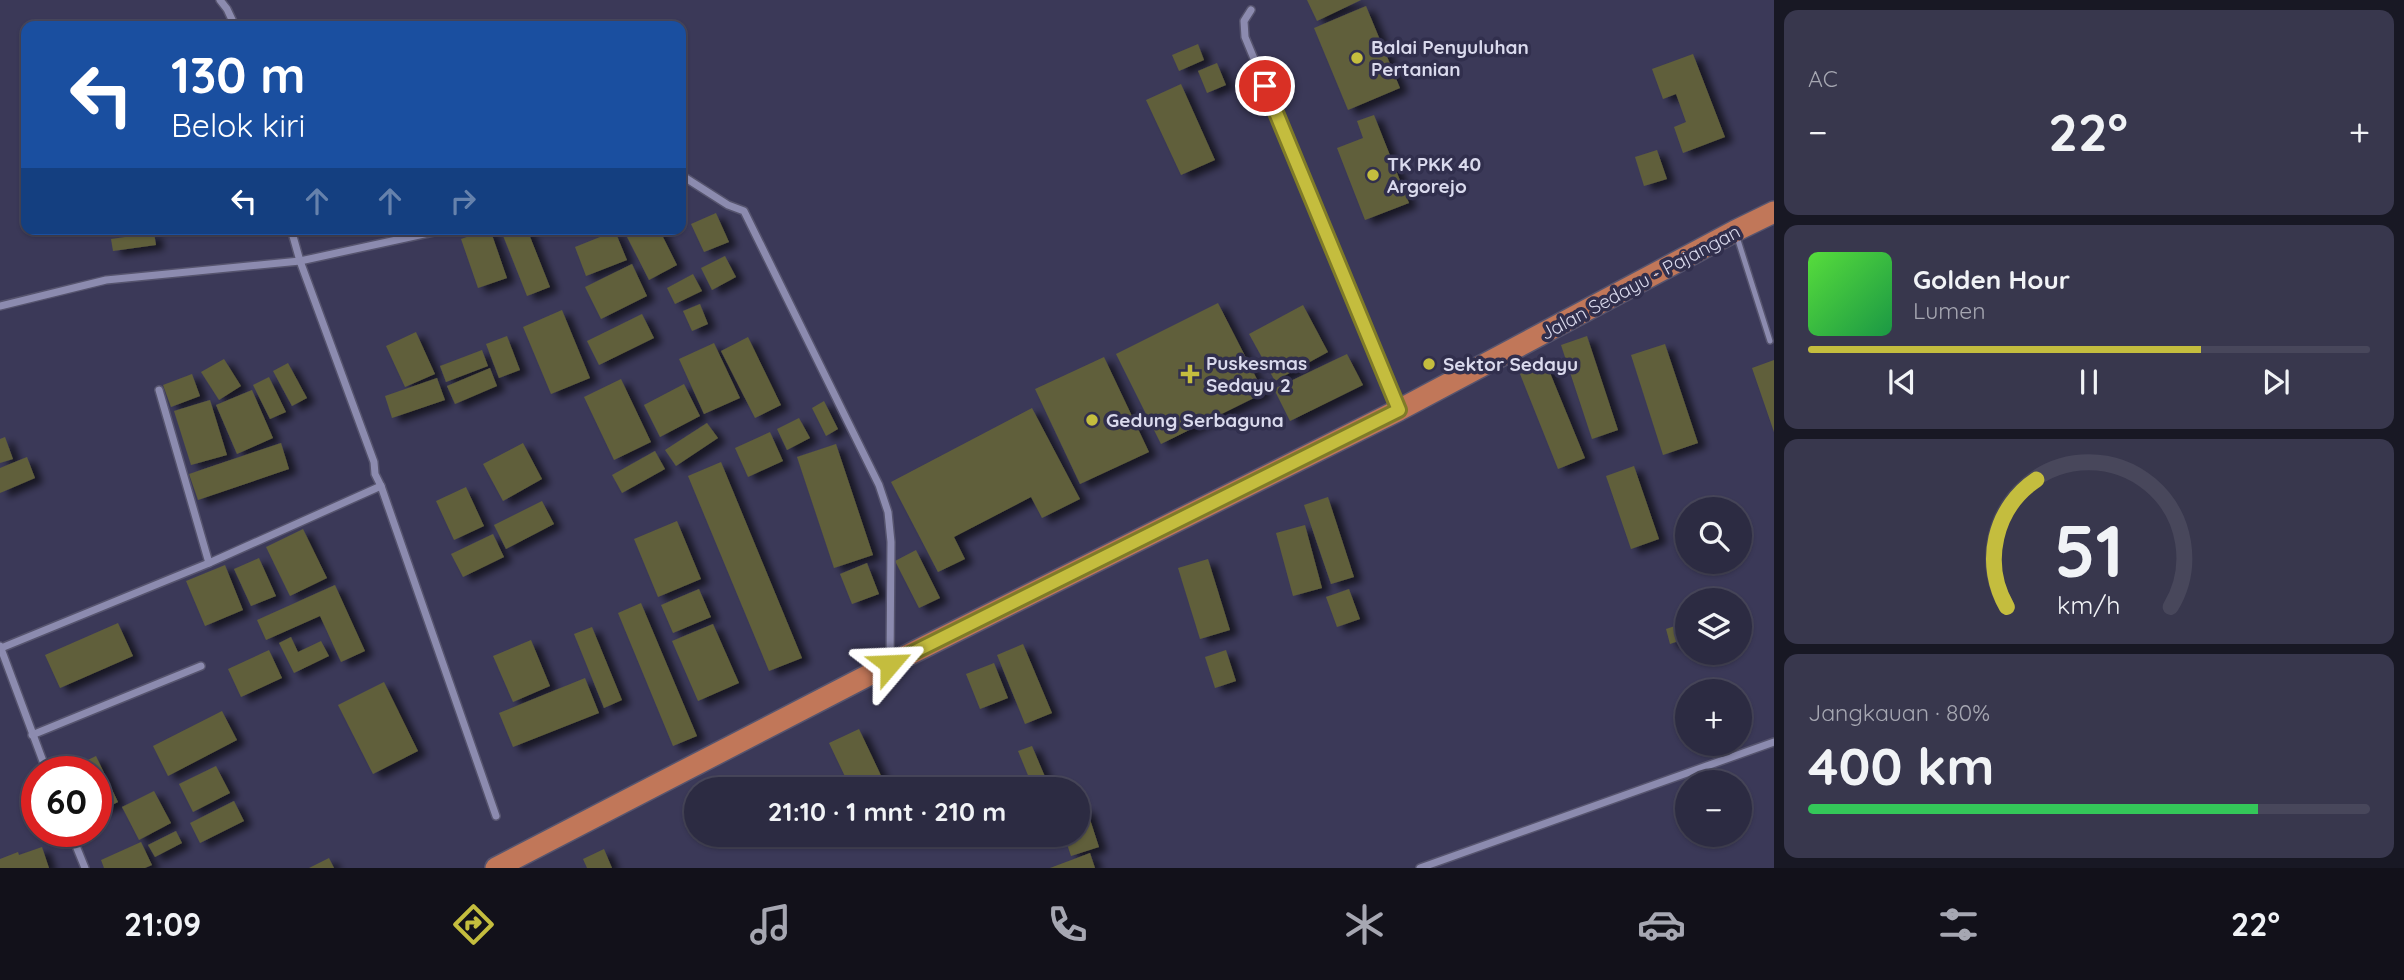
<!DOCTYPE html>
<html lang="id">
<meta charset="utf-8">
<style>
:root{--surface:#2c2b42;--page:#38374d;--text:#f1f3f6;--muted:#a6a7b2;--line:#48475b;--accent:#c4bd3e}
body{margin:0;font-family:Quicksand,sans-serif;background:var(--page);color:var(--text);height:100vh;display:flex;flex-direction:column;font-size:26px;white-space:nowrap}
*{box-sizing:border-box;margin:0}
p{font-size:23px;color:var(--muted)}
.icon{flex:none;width:38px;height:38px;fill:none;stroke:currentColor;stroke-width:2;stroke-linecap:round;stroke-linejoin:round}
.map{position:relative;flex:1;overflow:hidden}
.side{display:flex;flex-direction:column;gap:10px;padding:10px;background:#181824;width:630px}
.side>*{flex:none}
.guide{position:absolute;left:21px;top:21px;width:665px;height:214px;border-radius:14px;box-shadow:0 2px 5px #0004,0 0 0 2px var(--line);background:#1a4fa0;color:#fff;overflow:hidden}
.controls{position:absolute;left:1675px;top:497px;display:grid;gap:14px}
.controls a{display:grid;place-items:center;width:77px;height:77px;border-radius:50%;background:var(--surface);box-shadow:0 2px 5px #0004,0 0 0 2px var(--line);font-size:35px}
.speed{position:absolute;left:21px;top:756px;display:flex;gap:14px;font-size:35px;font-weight:700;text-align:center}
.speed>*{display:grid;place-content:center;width:91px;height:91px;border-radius:50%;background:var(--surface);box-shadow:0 2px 5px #0004,0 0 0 2px var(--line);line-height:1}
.speed .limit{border:10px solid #d22;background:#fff;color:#111}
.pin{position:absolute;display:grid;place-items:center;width:60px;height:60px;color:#fff;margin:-30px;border:4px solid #fff;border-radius:50%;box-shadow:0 2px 7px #0007}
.me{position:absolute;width:77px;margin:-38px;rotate:64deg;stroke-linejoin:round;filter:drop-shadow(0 0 5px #0008)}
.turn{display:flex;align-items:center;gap:24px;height:147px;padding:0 35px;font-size:32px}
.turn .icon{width:91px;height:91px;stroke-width:2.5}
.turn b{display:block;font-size:49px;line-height:60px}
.lanes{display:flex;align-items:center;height:66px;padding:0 35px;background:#0003;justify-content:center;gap:35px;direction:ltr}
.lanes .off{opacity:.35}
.big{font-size:52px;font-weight:700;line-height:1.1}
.side .tile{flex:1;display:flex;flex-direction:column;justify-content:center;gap:10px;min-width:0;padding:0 24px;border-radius:14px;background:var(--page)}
.side .dial{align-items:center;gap:0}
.dial svg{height:182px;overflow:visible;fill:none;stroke:var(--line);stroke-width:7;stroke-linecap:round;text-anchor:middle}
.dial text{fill:var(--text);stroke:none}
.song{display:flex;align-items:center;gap:21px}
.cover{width:84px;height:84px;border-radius:10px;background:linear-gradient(135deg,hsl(110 70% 55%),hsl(140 70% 35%))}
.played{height:7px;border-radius:4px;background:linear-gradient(90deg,var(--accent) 70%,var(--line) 70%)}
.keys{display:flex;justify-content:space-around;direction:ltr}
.heat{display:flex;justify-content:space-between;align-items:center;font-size:38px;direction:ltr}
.charge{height:10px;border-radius:5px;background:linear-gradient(90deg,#34c759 80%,var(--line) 0)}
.trip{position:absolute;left:684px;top:777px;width:406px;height:70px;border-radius:35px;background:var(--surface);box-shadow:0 2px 5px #0004,0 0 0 2px var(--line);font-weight:700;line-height:70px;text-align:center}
.menu{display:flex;height:112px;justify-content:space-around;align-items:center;background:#12111a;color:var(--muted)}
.menu .icon{width:49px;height:49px}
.menu .selected{color:var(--accent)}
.menu b{font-size:32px;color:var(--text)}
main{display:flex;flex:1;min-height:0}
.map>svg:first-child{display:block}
.building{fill:#605f3b;filter:url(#shadow)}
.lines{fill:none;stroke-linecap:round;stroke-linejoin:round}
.lane-casing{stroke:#56546e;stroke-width:8}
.street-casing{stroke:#56546e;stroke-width:10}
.primary-casing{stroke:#56546e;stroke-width:24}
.lane{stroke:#8c8baf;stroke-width:5}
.street{stroke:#8c8baf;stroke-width:7}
.primary{stroke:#c17759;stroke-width:21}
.route-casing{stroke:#7f7b28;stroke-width:18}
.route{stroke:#c4bd3e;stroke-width:12}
.poi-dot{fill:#c4bd3e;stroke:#312f4d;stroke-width:2.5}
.labels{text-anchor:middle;stroke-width:7;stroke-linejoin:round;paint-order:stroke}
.poi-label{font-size:19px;font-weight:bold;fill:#dadaed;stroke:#312f4d;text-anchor:start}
.street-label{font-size:19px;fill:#dadaed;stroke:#312f4d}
</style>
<main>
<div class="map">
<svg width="1774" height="868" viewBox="0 0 1774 868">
<defs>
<filter id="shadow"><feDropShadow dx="8" dy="4.5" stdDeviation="3.5" flood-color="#0009"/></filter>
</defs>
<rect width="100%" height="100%" fill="#3b3958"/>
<g class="building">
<path d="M1307 0H1361L1317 21Z"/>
<path d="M1366 6 1400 88 1348 110 1314 28Z"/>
<path d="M1198 44 1204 60 1179 71 1172 55Z"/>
<path d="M1693 54 1725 137 1683 153 1674 127 1686 122 1676 94 1663 99 1652 69Z"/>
<path d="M1217 63 1226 85 1207 93 1198 71Z"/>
<path d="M1181 84 1215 160 1181 175 1146 100Z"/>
<path d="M1374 115 1409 203 1365 220 1337 148 1363 138 1357 121Z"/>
<path d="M1657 150 1667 179 1644 186 1635 157Z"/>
<path d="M716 213 729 242 704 252 691 224Z"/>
<path d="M490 229 507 278 478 288 461 239Z"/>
<path d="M513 229H527L550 287 527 296 502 233Z"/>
<path d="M623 229H659L677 265 649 280Z"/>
<path d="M615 231 627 260 586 276 575 247Z"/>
<path d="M154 233 156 245 113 251 111 239Z"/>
<path d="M725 256 736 277 712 290 701 268Z"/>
<path d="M632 264 647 296 601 319 585 287Z"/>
<path d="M693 274 702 291 675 304 667 288Z"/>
<path d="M1218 303 1264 393 1161 444 1116 354Z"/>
<path d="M700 304 708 324 692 331 683 311Z"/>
<path d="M1303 305 1328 352 1275 381 1249 334Z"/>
<path d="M562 310 590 378 551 394 523 327Z"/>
<path d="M642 314 654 338 599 365 587 341Z"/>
<path d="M416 332 435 374 405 387 386 346Z"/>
<path d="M507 336 520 370 499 378 486 344Z"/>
<path d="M1587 336 1618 430 1592 439 1561 345Z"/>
<path d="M748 337 781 405 755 418 721 351Z"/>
<path d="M714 343 740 398 704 414 679 359Z"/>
<path d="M1665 344 1698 443 1663 455 1631 355Z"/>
<path d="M482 350 488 366 446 382 440 366Z"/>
<path d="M1347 354 1363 385 1290 421 1274 389Z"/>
<path d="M1104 357 1149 452 1080 484 1035 389Z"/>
<path d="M224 359 241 386 219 400 201 372Z"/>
<path d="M1774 360V432L1752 368Z"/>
<path d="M288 363 307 398 292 406 273 371Z"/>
<path d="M1546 363 1585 458 1558 469 1520 374Z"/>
<path d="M490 368 497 386 455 404 447 386Z"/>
<path d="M192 374 200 396 171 407 163 385Z"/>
<path d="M269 377 286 412 270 419 253 385Z"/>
<path d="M437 378 445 400 392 418 385 396Z"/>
<path d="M621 379 651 442 614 460 584 397Z"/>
<path d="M684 384 700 416 660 437 644 405Z"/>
<path d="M252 390 273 438 237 454 216 405Z"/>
<path d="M210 400 227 455 191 465 174 411Z"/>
<path d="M824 401 838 429 826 436 812 408Z"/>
<path d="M1032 408 1080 499 1042 518 1031 497 954 537 965 559 938 572 891 482Z"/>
<path d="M799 418 810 438 787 450 777 429Z"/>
<path d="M707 423 718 438 676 466 665 450Z"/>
<path d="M770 432 783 461 748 477 735 448Z"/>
<path d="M5 437 13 459 0 463V439Z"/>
<path d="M281 443 289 469 198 500 189 474Z"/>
<path d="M523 443 542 479 503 501 483 464Z"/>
<path d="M836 444 873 555 834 568 797 457Z"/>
<path d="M655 451 665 469 622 493 612 475Z"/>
<path d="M27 457 35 478 0 493V468Z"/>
<path d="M721 462 802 658 769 671 688 476Z"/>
<path d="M1634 466 1659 539 1631 549 1606 476Z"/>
<path d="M466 487 484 526 454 540 436 501Z"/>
<path d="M1328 497 1354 577 1331 584 1304 505Z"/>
<path d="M542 501 554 524 506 549 494 525Z"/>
<path d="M677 521 701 579 658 597 634 539Z"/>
<path d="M1305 525 1322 588 1293 596 1276 533Z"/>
<path d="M303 529 327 578 290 596 266 547Z"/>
<path d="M493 534 504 557 463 577 451 554Z"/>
<path d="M916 550 940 598 919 608 895 561Z"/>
<path d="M259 558 276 596 251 606 234 569Z"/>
<path d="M1208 559 1230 630 1200 639 1178 568Z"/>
<path d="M867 563 879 594 852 604 840 574Z"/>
<path d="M225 565 243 610 205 626 186 581Z"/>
<path d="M335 585 365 651 341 662 320 616 266 640 257 620Z"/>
<path d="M699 589 711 617 673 633 661 605Z"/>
<path d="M1349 589 1360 619 1337 627 1326 597Z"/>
<path d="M641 603 697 736 673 746 618 613Z"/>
<path d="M1687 622V638L1670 644 1666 629Z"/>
<path d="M118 623 133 656 60 688 45 655Z"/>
<path d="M713 624 739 683 698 701 672 641Z"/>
<path d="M592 627 622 700 604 708 574 634Z"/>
<path d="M291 637 298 652 321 641 329 656 294 673 279 643Z"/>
<path d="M531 640 550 686 513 702 493 656Z"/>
<path d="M1023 644 1052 713 1025 724 997 655Z"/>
<path d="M269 650 282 678 241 697 228 669Z"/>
<path d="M1226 650 1236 681 1215 688 1205 657Z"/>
<path d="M994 663 1008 698 980 709 966 674Z"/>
<path d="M585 678 599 713 513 747 499 713Z"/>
<path d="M384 682 418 751 373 774 338 705Z"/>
<path d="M222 711 237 740 168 776 153 746Z"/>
<path d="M859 729 878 769 887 789H851L829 743Z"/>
<path d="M1032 746 1046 779 1032 785 1018 751Z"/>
<path d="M96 756 118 802 96 813V772H63Z"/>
<path d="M216 766 230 793 193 812 179 784Z"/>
<path d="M154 791 171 823 139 840 122 807Z"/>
<path d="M234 801 244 821 200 843 190 823Z"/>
<path d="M1086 807 1099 847 1071 856 1064 835H1078V810Z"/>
<path d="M176 831 182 843 155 857 148 845Z"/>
<path d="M141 842 152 865 145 868H104L101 860Z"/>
<path d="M42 847 49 868H0V859L18 852 19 855Z"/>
<path d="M604 849 612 868H587L583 859Z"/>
<path d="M1090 853 1095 868H1050Z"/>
<path d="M329 858 334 868H309Z"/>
</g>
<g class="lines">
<g class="lane-casing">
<path id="lane" d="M1737 237 1770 341"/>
</g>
<g class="street-casing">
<g id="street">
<path d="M220 0 227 9 235 26"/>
<path d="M1251 10 1244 21 1245 37 1399 408"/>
<path d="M681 175 728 205 744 211 879 485 888 512 891 542 890 661"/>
<path d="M291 229 300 261 374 462 375 474 381 486 496 816"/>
<path d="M0 306 106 280 300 261 447 229"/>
<path d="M159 390 209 563"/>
<path d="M0 646 47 772"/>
<path d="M1 648 209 563 381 486"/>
<path d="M32 735 201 666"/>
<path d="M70 831 85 868"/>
<path d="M1420 868 1774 742"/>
</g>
</g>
<g class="primary-casing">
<path id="primary" d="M496 868 890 664 1399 410 1735 231 1774 212"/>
</g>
<use href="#lane" class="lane"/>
<use href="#street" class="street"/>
<use href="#primary" class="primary"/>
</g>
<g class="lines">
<g class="route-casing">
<path id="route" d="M890 664 1399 410 1265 86"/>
</g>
<use href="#route" class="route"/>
</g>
<g class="poi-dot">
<circle cx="1357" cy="58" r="7"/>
<circle cx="1373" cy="175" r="7"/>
<circle cx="1429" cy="364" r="7"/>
<path d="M1186.5 363.5h7v7h7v7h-7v7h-7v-7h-7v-7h7z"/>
<circle cx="1092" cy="420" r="7"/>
</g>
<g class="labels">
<g class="poi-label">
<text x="1371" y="54">Balai Penyuluhan<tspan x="1371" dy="22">Pertanian</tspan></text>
<text x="1387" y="171">TK PKK 40<tspan x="1387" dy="22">Argorejo</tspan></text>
<text x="1206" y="370">Puskesmas<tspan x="1206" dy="22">Sedayu 2</tspan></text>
<text x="1443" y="371">Sektor Sedayu</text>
<text x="1106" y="427">Gedung Serbaguna</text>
</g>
<g class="street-label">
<text transform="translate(1640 282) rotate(-28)" y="7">Jalan Sedayu - Pajangan</text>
</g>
</g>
</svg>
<div class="controls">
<a><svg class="icon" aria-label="search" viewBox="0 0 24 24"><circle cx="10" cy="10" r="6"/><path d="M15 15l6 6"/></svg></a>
<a><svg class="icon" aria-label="layers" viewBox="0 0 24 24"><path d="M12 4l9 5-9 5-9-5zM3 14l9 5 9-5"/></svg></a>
<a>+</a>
<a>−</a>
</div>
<div class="speed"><div class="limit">60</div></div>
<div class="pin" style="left:1265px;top:86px;background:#d93025"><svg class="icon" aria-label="arrive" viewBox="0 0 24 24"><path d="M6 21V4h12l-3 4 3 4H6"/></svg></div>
<svg class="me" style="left:890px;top:664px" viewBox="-20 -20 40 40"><path d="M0-17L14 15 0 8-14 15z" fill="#c4bd3e" stroke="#fff" stroke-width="4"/></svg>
<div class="trip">21:10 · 1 mnt · 210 m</div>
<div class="guide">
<div class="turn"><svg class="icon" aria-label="left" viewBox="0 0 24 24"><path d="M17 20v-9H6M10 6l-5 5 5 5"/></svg><div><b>130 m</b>Belok kiri</div></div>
<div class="lanes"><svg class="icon" aria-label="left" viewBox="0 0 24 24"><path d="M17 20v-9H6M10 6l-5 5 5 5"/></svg><svg class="icon off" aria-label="ahead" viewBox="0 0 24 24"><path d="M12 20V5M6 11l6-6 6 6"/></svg><svg class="icon off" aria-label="ahead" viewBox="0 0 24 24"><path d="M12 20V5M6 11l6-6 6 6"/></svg><svg class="icon off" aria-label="right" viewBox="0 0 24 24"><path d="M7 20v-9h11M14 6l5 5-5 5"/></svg></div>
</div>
</div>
<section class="side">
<div class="tile"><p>AC</p>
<div class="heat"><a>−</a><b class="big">22°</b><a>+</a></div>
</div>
<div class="tile">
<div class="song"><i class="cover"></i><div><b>Golden Hour</b><p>Lumen</p></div></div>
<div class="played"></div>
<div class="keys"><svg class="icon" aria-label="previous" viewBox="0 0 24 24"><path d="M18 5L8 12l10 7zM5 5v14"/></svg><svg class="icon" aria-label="pause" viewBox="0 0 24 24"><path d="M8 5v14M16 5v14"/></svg><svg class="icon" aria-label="next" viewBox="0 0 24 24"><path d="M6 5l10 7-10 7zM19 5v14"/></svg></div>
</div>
<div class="tile dial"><svg viewBox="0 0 100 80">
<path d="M14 69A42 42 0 1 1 86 69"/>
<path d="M14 69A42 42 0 0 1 27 13" stroke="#c4bd3e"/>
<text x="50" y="56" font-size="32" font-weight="700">51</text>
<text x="50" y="72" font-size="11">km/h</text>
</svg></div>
<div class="tile"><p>Jangkauan · 80%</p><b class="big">400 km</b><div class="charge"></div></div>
</section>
</main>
<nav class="menu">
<b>21:09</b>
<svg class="icon selected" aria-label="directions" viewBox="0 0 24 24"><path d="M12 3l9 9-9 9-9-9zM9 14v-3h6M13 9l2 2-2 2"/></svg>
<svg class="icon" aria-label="music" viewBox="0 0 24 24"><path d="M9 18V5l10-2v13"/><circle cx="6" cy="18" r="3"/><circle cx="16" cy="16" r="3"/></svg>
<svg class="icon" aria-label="phone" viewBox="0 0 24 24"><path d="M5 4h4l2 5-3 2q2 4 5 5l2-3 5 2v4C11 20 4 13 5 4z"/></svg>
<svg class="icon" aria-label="climate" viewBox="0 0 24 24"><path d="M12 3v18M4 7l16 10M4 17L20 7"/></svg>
<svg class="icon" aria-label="car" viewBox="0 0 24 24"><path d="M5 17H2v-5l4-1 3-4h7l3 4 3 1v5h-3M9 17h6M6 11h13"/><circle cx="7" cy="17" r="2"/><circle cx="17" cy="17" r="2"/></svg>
<svg class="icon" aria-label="filters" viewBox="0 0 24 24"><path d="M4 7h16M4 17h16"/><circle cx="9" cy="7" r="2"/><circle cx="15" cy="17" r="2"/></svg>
<b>22°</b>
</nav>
